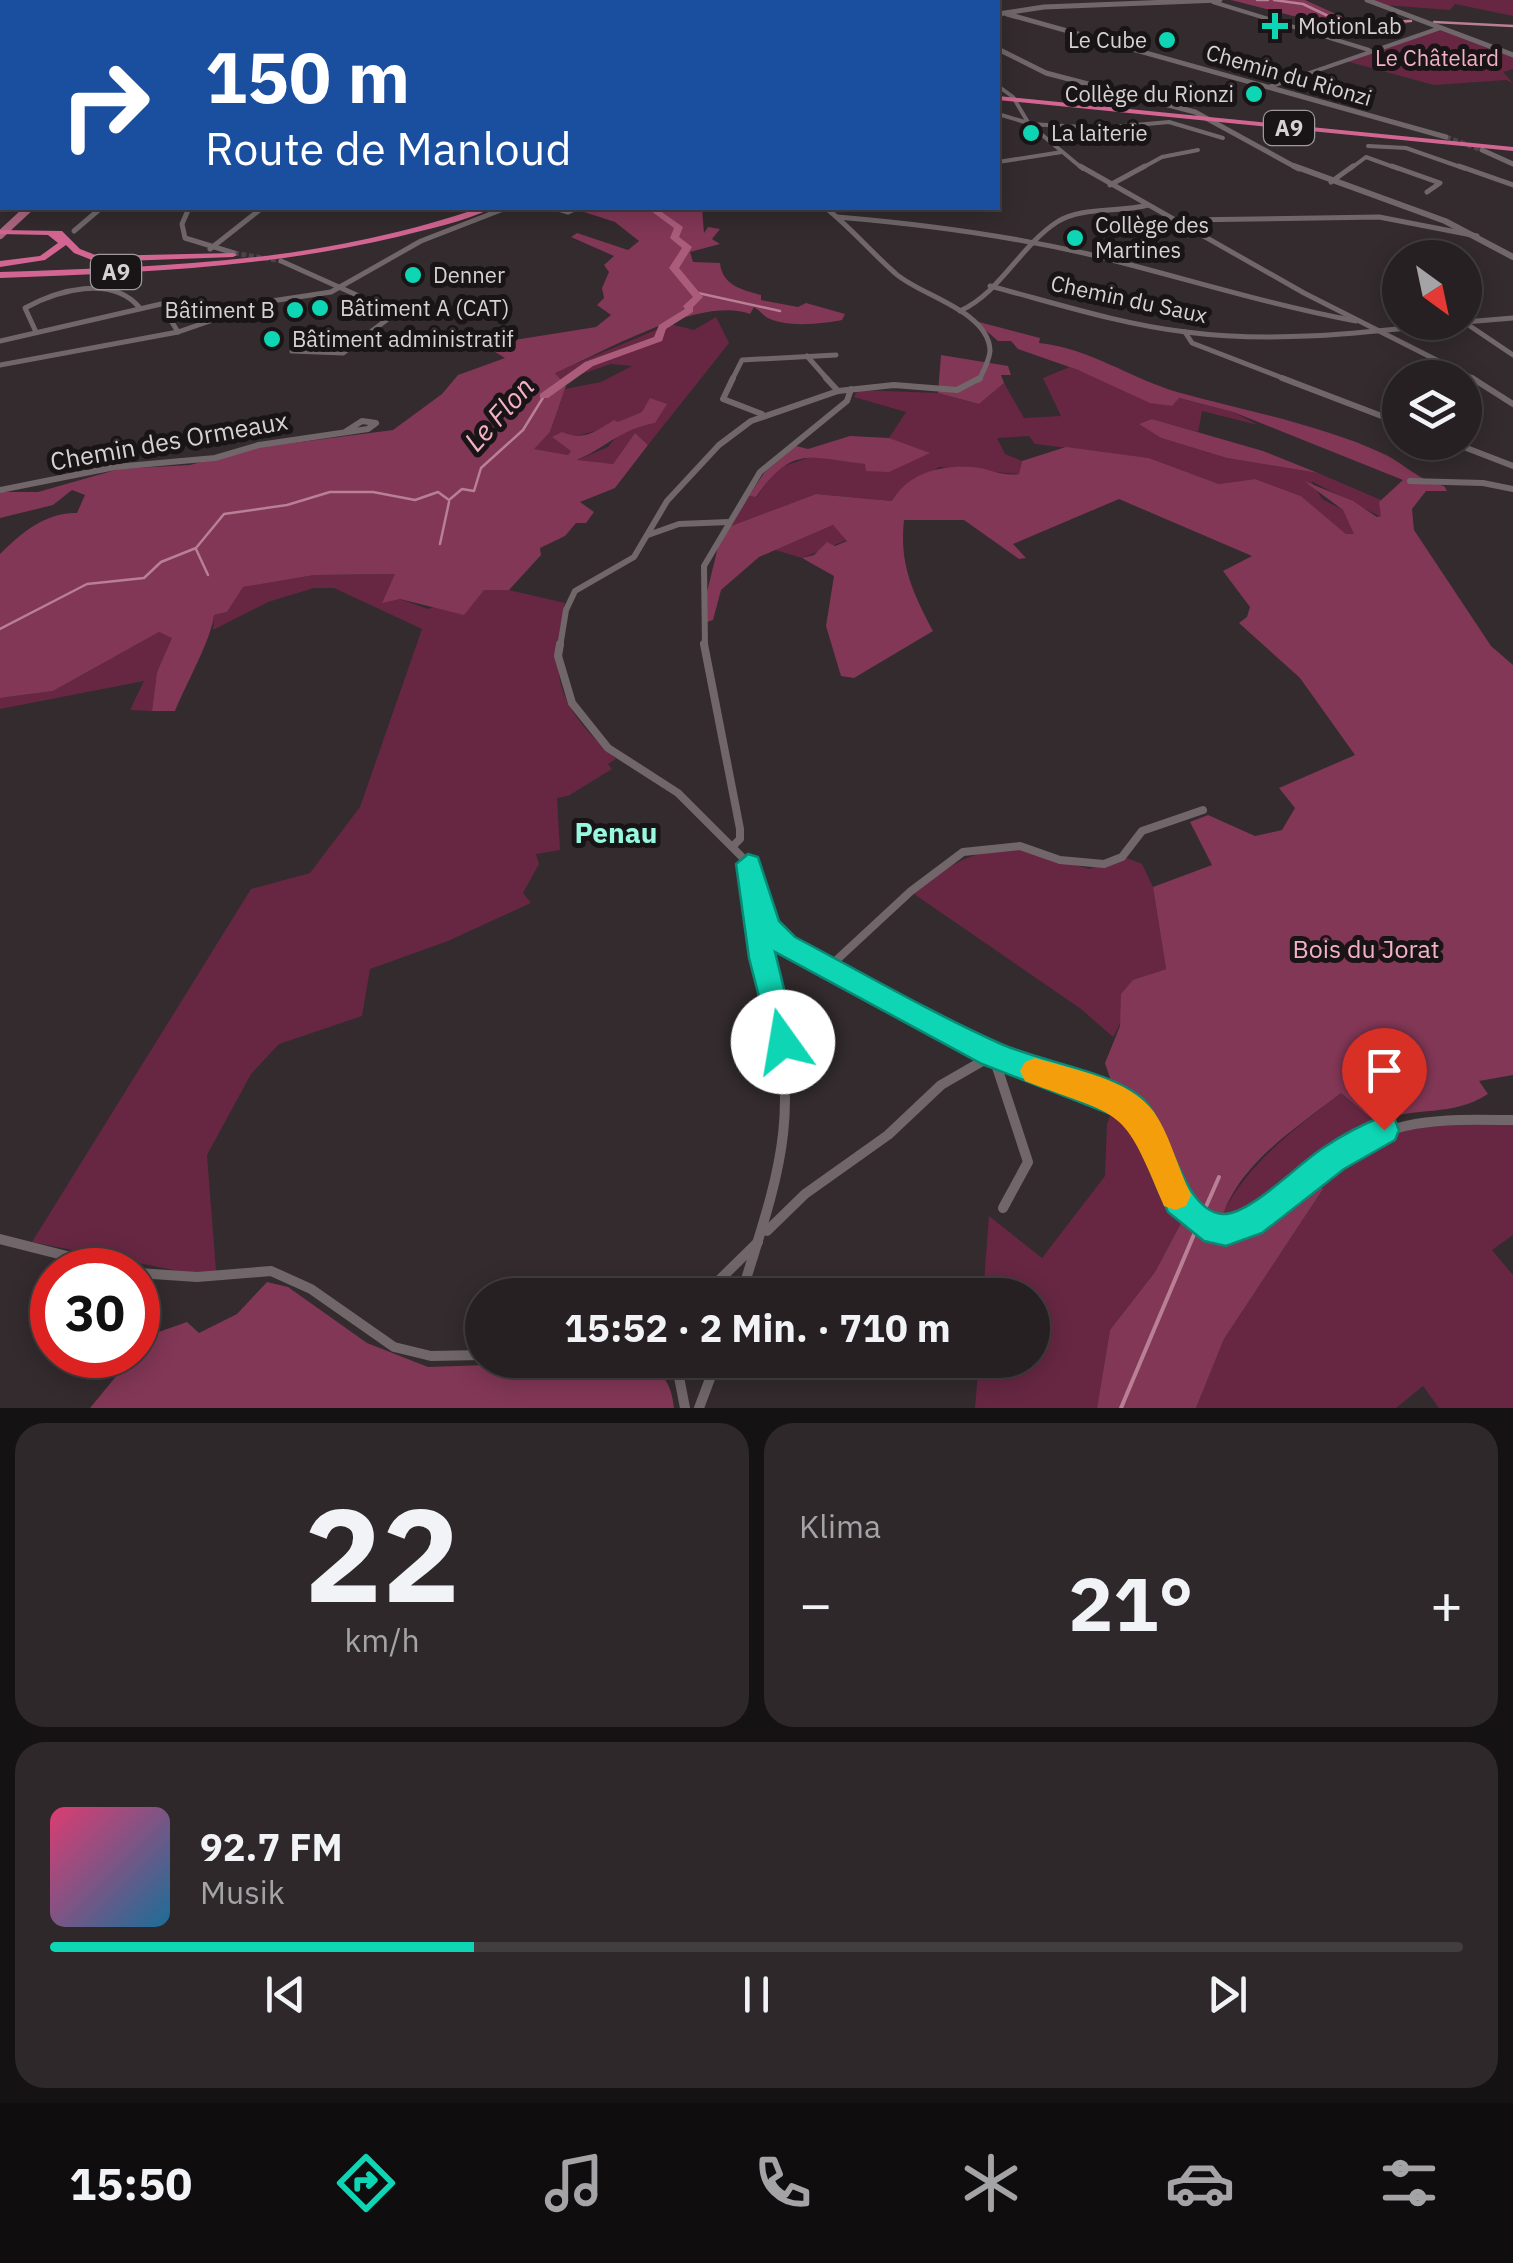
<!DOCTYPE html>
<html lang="de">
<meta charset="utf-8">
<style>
:root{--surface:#262022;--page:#2e282a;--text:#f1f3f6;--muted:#a4a3a5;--line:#423e40;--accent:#0ed5b4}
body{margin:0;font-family:"IBM Plex Sans",sans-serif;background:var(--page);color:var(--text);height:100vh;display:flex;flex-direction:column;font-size:38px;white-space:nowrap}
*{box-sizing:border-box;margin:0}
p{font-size:32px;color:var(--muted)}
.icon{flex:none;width:55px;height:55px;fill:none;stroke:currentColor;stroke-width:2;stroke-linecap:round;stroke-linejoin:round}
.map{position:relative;height:1408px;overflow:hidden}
.panel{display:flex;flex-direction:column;gap:15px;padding:15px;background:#151213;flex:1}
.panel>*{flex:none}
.top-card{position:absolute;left:0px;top:0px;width:1000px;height:210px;box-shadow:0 5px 25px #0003,0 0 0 2px var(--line);background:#1a4fa0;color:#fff;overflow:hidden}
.needle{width:65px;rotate:147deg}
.tools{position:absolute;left:1382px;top:240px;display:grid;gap:20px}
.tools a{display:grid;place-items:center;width:100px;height:100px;border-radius:50%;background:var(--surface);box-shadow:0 5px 25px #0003,0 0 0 2px var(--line);font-size:50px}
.speed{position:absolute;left:30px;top:1248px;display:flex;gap:20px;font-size:50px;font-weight:700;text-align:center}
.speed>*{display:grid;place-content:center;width:130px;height:130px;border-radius:50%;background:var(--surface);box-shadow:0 5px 25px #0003,0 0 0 2px var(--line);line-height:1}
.speed .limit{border:15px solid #d22;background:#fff;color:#111}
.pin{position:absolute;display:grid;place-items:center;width:85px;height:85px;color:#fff;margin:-102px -42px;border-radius:50% 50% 50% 0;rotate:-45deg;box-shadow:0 0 10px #0007}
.pin .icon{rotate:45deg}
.me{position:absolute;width:110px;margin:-55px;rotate:347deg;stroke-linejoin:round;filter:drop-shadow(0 0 8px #0008)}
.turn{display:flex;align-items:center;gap:35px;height:210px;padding:0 40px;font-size:45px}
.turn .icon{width:130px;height:130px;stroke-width:2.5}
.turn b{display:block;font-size:70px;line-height:85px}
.big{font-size:75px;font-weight:700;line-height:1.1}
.panel .card{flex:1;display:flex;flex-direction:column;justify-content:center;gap:15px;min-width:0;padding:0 35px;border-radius:30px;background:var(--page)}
.panel .dial{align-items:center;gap:0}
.dial b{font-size:130px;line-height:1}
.song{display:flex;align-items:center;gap:30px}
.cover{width:120px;height:120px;border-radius:15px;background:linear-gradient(135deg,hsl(340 70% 55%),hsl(200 70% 35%))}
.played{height:10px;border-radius:5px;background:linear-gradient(90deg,var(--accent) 30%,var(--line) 30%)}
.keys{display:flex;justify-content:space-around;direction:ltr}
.heat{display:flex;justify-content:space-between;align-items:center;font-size:55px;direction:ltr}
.panel .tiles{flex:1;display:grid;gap:15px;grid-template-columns:1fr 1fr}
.card:last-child{grid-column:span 2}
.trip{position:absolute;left:465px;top:1278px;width:585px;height:100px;border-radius:50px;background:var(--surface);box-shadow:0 5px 25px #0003,0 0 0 2px var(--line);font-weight:700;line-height:100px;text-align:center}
.tabs{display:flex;height:160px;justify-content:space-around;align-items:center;background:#0f0d0e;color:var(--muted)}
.tabs .icon{width:70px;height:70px}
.tabs .current{color:var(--accent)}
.tabs b{font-size:45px;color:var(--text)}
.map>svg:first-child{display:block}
.green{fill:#672743}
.forest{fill:#823756}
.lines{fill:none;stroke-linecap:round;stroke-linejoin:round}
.stream-far1{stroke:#b87f95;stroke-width:2.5}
.stream{stroke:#b87f95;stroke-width:4}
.river{fill:#ab5c7b;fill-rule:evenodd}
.street-tunnel{stroke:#4c4447;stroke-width:5;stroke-dasharray:5 2.5;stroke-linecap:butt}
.secondary-tunnel{stroke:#4c4447;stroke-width:5;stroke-dasharray:5 2.5;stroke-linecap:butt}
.street-far4{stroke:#71676a;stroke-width:4}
.street-far3{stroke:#71676a;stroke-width:5}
.street-far2{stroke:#71676a;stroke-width:6}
.street-far1{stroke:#71676a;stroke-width:8}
.street{stroke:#71676a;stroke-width:10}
.secondary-far1{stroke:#71676a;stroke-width:5}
.secondary{stroke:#71676a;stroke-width:6}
.primary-far1{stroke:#ac6682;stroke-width:6}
.primary{stroke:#ac6682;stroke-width:8}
.highway{fill:#d36592;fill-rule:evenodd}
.route{fill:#0ed5b4;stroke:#098a75;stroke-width:2.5}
.slow{fill:#f59e0b}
.poi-dot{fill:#0ed5b4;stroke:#191516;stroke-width:4}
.labels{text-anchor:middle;stroke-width:10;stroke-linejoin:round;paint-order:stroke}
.far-poi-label{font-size:22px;fill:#d7d1d3;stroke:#191516;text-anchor:start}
.far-park-label{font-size:22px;fill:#f3b0c7;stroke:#191516}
.far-street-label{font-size:22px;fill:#d7d1d3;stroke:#191516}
.shield{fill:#191516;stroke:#9e999a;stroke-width:2.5}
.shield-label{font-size:22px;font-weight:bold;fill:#d7d1d3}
.street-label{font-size:25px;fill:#d7d1d3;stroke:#191516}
.park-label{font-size:25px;fill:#f3b0c7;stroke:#191516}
.water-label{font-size:28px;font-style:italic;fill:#f3b0c7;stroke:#191516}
.neighbourhood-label{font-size:28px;font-weight:bold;fill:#96f9e0;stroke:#191516}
</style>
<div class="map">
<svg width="1513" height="1408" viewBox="0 0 1513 1408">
<rect width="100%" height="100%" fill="#332b2e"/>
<g class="green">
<path d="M1372 0H1513V16L1455 4 1450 10 1384 5Z"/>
<path d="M1437 29 1513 57V69L1503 72 1513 83 1506 80 1434 85 1342 60Z"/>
<path d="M716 317 729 343 648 445 635 433 613 464 575 461 608 447 623 429 655 423 643 412C613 425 587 438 553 437L572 451 568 455 532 449 550 432 565 389 601 382 632 366 611 364 561 381 554 373 670 324 694 330Z"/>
<path d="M1070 367 1171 406 1178 398 1233 412 1258 425 1202 411 1198 432 1152 419 1140 424 1161 438 1227 458 1318 473 1381 500V517L1311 481 1322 499 1343 510 1355 534H1346L1301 496 1255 479 1219 484 1149 458 1035 444 1029 436 997 438 1005 454 1022 461 1019 474 939 467 892 501 816 494 731 526 749 496 757 497 775 469 814 456 865 464 928 454 889 438 906 412 854 397 858 390 938 393 979 404 1004 383 1024 418 1061 416 1043 378Z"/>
<path d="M833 525 847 540 802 558 775 550Z"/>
<path d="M396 574 383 601 400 599 428 609 484 590H509L565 603C549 679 557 705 616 759L608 764 612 769 568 796 557 798 560 850 536 854 539 864 523 893 531 903 448 941 370 969 362 1016 279 1044 251 1074 207 1155 216 1271 199 1275 32 1242 251 889 310 873 360 807 422 629 334 588H314L268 602 213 630 214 615 227 612 242 587 314 575Z"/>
<path d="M159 632 173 637 157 672 152 711 130 710 144 681 0 709V698L53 691Z"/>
<path d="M1021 849 1089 869 1127 858 1142 864 1153 887 1166 969C1100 990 1139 996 1113 1037L1081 1009 914 894C955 861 968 851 1021 849Z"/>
<path d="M1341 1093 1384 1130 1513 1120V1235L1492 1250 1513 1275V1408H1439L1423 1386 1396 1408H1196L1224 1339 1323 1189 1302 1168 1245 1214 1235 1219 1222 1215C1249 1161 1294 1130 1341 1093Z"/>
<path d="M1115 1102C1154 1128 1153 1181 1185 1215L1155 1272 1110 1330 1097 1408H975L979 1360H1032V1295H983L989 1216 1042 1258 1105 1176 1107 1124Z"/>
</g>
<g class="forest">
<path d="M1231 0H1305L1347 19 1385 23 1413 21 1384 31 1355 32Z"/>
<path d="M581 208H702L704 233 708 227 720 229 712 239 720 244 690 252 693 262 720 263C722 285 742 290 761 295V300L798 307 806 303 845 314 842 320C823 324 784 328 766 317 762 314 759 310 754 307L750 314C701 295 604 352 555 373L566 386 550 432 534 449 568 455 571 451 552 437 562 432C584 441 595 432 614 420L618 422 642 412 650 398 667 404 655 423C621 429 608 446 577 460L613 464 635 433 648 445 615 488 580 502 594 512 586 523H576L565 536 540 548 541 555 509 590H484L464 615 400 599 382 603 395 574 314 575 243 587 227 612 214 615C212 638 185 686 175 711H152L157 672 172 638 159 632 53 691 0 698V554C21 533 46 512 77 513L85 495 72 490 53 505 0 518V492H38L119 469 190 465 247 449 393 430 442 394 458 375 505 358 490 349 501 342 596 327 611 315 597 305 604 298 602 288 609 272 604 265 614 256 571 237 577 233 628 250 639 241 615 222 581 211Z"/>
<path d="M975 321 1040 338 1039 343C1089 348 1130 378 1177 392 1245 411 1319 424 1384 454 1406 465 1418 480 1444 486L1447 491H1426L1412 509 1414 530 1491 646 1513 665V1075L1479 1081 1488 1094C1451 1118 1418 1105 1375 1122L1341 1093C1291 1132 1228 1170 1217 1237 1262 1238 1284 1211 1317 1182L1323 1189 1224 1339 1196 1408H1097L1110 1330 1155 1272 1190 1206 1173 1178 1151 1123 1114 1090 1105 1063 1120 1026 1121 994 1133 980 1166 969 1153 887 1212 865 1190 822 1208 815 1255 836 1282 830 1295 808 1279 788 1355 755 1300 678 1239 623 1247 617 1250 607 1223 571 1252 556 1119 499 1013 544 1026 558 1019 559 964 520H904C899 564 913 593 933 631L854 678 841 676 826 626 834 576 802 558 814 555 827 542 835 546 847 541 833 525 759 557 721 590 713 620 707 622 706 596 718 547 731 526 816 494 892 501C909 472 941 465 972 467 988 468 1003 477 1019 474L1022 461 1066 447 1149 458 1219 484 1255 479 1301 496 1346 534H1354L1343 510 1304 481 1353 501 1377 517 1381 516 1379 502 1403 480 1233 412 1179 398 1172 406 1150 403 1078 370 1018 349 1011 341H998Z"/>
<path d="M941 355 1008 366 1011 375H1001L1004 383 979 404 938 393Z"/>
<path d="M1152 419 1263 451 1318 473 1227 458 1161 438 1139 424Z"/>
<path d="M850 436 889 438 930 453 889 472 866 471 865 464C811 458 792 444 756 497L749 496 764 473 796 446 808 449Z"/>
<path d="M267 1282 288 1287 367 1343 428 1367 638 1360C662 1372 671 1380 674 1408H90L150 1335 187 1322 199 1333 237 1314Z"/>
</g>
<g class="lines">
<g class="stream-far1">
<path d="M1257 0H1268"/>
<path d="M1274 0 1303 4 1343 23 1411 21"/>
<path d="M1434 22 1513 26"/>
<path d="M698 293 780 311"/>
<path d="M440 544 449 502"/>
<path d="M196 549 208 575"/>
<path d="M0 629 87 584 144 578 161 562 196 548 224 514 287 505 330 492H373L415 500 438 492 449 500 462 489 474 491 481 468 523 430 544 396"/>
</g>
<g class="stream">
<path d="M1201 1218 1219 1177"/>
<path d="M1121 1408 1198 1225"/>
</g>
<g class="river">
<path d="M0 18 2 19V23H0Z"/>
<path d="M647 208H656L683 227 679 237 692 247 679 268 703 297 693 307V312L666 329 662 341 593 366 548 398H540V394L585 362 654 337 659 325 685 309 683 306 693 297 669 268 682 248 670 238 674 228Z"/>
</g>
<path class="street-tunnel" d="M234 253 281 261"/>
<path class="secondary-tunnel" d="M1446 137 1482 150"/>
<g class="street-far4">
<path d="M464 0 474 2"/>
<path d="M814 0 821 2"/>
<path d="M958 0 962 2"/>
<path d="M92 2 104 0"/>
<path d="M148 2 155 1"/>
<path d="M1213 2 1369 50"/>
<path d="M998 86 1013 97 1029 124 1083 169"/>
<path d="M1269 87 1440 28"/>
<path d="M998 114 1028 123"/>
<path d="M1029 124 1101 128 1169 122 1223 138"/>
<path d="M1368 146 1406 148 1466 169"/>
<path d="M998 162 1062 152"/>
<path d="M1140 169 1162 157 1198 150"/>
<path d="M1350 169 1366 157 1399 169"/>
</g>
<g class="street-far3">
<path d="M1080 166 1304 293 1476 380"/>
<path d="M1392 166 1440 183 1427 192"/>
<path d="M1459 166 1513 185"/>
<path d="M1331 182 1353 166"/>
<path d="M1110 185 1145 166"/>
<path d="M189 208 182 224 185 238 234 253"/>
<path d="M555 208 568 212 577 208"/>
<path d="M826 208C851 228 871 252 895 273 918 295 988 310 990 350 990 359 983 372 979 380"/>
<path d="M837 217C921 224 1005 235 1088 254 1178 276 1265 304 1356 321"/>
<path d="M1184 220 1379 217 1477 236"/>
<path d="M74 231 101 208"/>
<path d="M210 249 262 208"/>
<path d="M281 261 390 310 389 318 343 353 292 351"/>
<path d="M990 286C1055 303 1119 324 1186 332 1278 344 1371 332 1463 322"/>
<path d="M960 311C1001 292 1020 246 1057 222 1082 206 1120 213 1148 205"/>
<path d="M1464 322 1513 355"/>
<path d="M1465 322 1513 318"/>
<path d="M36 332 25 308C58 290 111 275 139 307"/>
<path d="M1185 332 1192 343 1288 380"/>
<path d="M0 341 170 302 177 304 170 319 178 332"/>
<path d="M807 356 828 380"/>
<path d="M0 365 178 332 265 302 331 292 421 241 506 208"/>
<path d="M732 380 742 360 836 355"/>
</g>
<g class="street-far2">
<path d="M733 378 723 399 762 414"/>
<path d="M826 378 838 391"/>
<path d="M1282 378 1400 423"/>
<path d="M1472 378 1513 404"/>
<path d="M1451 442 1513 466"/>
<path d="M1410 481 1483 483 1513 489"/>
<path d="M0 490 115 467 215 458 259 445 368 429 376 423 362 421 345 432"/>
<path d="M648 535 679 524 729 522"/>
<path d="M560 647 566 610 575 591 634 557 667 501 719 445 751 421 838 391 894 385 957 390 980 378"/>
<path d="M705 647 704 566 760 472 847 401 851 389"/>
</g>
<g class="street-far1">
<path d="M560 644 558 656 572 703 608 748 678 793 749 864 768 984"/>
<path d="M704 644 740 829V839L733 846"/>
<path d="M753 873 768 927 786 945 859 984"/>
<path d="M829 967 911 891 963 852 1020 846 1060 860 1104 864 1122 857 1142 831 1203 810"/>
</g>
<g class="street">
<path d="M854 981C901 1006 948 1037 996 1056 1038 1073 1095 1081 1131 1109 1167 1137 1166 1242 1231 1228 1269 1220 1300 1181 1331 1160 1392 1117 1442 1119 1513 1120"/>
<path d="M767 1231 805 1194 888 1135 941 1085 993 1055 1028 1162 1003 1208"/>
<path d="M0 1239 122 1270"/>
<path d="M138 1273 197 1277 271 1271 311 1289 394 1347 431 1356 482 1355"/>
<path d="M704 1295 758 1242"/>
<path d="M741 1295C781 1167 802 1116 768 981"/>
<path d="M662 1360 679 1377 685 1408"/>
<path d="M699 1408 717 1360"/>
</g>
<g class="secondary-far1">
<path d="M852 0 859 2"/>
<path d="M871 0 886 2"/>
<path d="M1367 0 1513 55"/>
<path d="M998 14 1044 7 1220 0"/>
<path d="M1007 14 1446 137"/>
<path d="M998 49 1046 73 1195 112 1299 169"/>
<path d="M1482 150 1513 164"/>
</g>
<path class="secondary" d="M1294 166 1445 221 1513 257"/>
<path class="primary-far1" d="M181 2 191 0"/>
<path class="primary" d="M0 235 29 208"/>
<g class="highway">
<path d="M998 96 1513 147V151L998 100Z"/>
<path d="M481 208H492C464 222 428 229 397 237 267 268 133 273 0 278V272C124 268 250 265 371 238 409 230 445 219 481 208Z"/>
<path d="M0 230 62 231 80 249 98 256 233 253 237 255 233 257 97 262 74 253 66 245 45 260 0 267V261L40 256 58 243 48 235 0 234Z"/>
</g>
</g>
<path class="route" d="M748 854 758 857 779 921 795 937C863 973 930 1012 999 1043 1040 1062 1108 1070 1142 1098 1170 1123 1181 1210 1222 1214 1249 1216 1299 1163 1323 1148 1342 1135 1363 1124 1384 1116L1395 1120 1399 1130 1395 1140 1344 1169 1262 1233 1226 1246 1204 1241 1168 1212 1135 1135 1121 1118 982 1064 775 952 797 1042 793 1051 783 1055 773 1051 749 958 736 864Z"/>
<path class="slow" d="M1035 1058C1073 1070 1129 1078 1154 1112 1168 1132 1176 1161 1186 1184L1191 1195 1186 1206 1175 1210 1164 1206C1121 1102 1125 1120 1025 1081L1020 1071 1025 1062Z"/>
<g class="poi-dot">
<path d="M1270 11h10v10h10v10h-10v10h-10v-10h-10v-10h10z"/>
<circle cx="1167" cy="40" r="10"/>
<circle cx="1254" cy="94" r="10"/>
<circle cx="1031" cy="133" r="10"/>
<circle cx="1075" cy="238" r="10"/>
<circle cx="413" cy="275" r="10"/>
<circle cx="320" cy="308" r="10"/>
<circle cx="295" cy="310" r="10"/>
<circle cx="272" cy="339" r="10"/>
</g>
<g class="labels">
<g class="far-poi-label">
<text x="1298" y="34">MotionLab</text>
<text x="1147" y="48" text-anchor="end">Le Cube</text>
<text x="1234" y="102" text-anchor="end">Collège du Rionzi</text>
<text x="1051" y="141">La laiterie</text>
<text x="1095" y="233">Collège des<tspan x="1095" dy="25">Martines</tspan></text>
<text x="433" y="283">Denner</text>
<text x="340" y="316">Bâtiment A (CAT)</text>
<text x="275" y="318" text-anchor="end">Bâtiment B</text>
<text x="292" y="347">Bâtiment administratif</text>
</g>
<g class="far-park-label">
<text x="1437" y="66">Le Châtelard</text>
</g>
<g class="far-street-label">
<text transform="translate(1289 75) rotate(16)" y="8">Chemin du Rionzi</text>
<text transform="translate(1129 299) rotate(12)" y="8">Chemin du Saux</text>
</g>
<g class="shield">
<rect x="1264" y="111" width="50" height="34" rx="8"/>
<rect x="91" y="255" width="50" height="34" rx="8"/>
</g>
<g class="shield-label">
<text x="1289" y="136">A9</text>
<text x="116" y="280">A9</text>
</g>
<g class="street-label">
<text transform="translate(169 441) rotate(-10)" y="9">Chemin des Ormeaux</text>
</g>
<g class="park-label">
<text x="1366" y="958">Bois du Jorat</text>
</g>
<g class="water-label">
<text transform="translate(499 414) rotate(-48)" y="10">Le Flon</text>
</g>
<g class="neighbourhood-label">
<text x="616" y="843">Penau</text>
</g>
</g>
</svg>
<div class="tools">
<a><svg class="needle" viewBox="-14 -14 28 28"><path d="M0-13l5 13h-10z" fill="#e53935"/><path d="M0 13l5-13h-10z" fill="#a4a3a5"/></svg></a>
<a><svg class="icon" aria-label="layers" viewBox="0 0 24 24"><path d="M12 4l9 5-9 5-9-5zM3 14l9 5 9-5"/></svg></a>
</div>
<div class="speed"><div class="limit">30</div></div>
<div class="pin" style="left:1384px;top:1130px;background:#d93025"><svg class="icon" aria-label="arrive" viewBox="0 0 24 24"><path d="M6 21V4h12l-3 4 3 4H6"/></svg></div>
<svg class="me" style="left:783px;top:1042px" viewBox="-20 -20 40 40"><circle r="19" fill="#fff"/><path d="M0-13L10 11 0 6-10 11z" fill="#0ed5b4"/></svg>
<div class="trip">15:52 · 2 Min. · 710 m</div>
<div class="top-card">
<div class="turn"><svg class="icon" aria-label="right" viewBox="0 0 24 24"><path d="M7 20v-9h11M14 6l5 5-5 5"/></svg><div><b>150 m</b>Route de Manloud</div></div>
</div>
</div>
<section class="panel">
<div class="tiles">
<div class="card dial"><b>22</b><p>km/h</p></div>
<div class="card"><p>Klima</p>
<div class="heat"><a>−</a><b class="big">21°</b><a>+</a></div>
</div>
<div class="card">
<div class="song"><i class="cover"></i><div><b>92.7 FM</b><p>Musik</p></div></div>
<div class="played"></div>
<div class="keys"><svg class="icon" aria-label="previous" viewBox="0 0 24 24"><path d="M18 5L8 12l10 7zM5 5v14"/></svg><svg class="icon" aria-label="pause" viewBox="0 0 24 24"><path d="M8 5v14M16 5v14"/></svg><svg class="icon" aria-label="next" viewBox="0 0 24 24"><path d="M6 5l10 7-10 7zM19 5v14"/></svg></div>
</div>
</div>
</section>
<nav class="tabs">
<b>15:50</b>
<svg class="icon current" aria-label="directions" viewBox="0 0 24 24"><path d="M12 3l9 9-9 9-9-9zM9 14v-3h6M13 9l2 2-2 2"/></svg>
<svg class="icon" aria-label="music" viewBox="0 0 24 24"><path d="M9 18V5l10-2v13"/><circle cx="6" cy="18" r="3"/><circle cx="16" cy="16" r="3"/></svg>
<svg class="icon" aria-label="phone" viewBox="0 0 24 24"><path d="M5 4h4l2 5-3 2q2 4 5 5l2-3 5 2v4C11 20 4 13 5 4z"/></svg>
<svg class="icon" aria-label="climate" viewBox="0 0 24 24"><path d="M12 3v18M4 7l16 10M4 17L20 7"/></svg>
<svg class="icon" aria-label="car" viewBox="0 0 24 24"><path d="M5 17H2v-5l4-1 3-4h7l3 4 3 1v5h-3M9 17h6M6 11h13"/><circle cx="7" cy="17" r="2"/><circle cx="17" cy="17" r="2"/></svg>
<svg class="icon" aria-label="filters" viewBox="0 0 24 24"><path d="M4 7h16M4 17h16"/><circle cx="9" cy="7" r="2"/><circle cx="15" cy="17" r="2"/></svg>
</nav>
